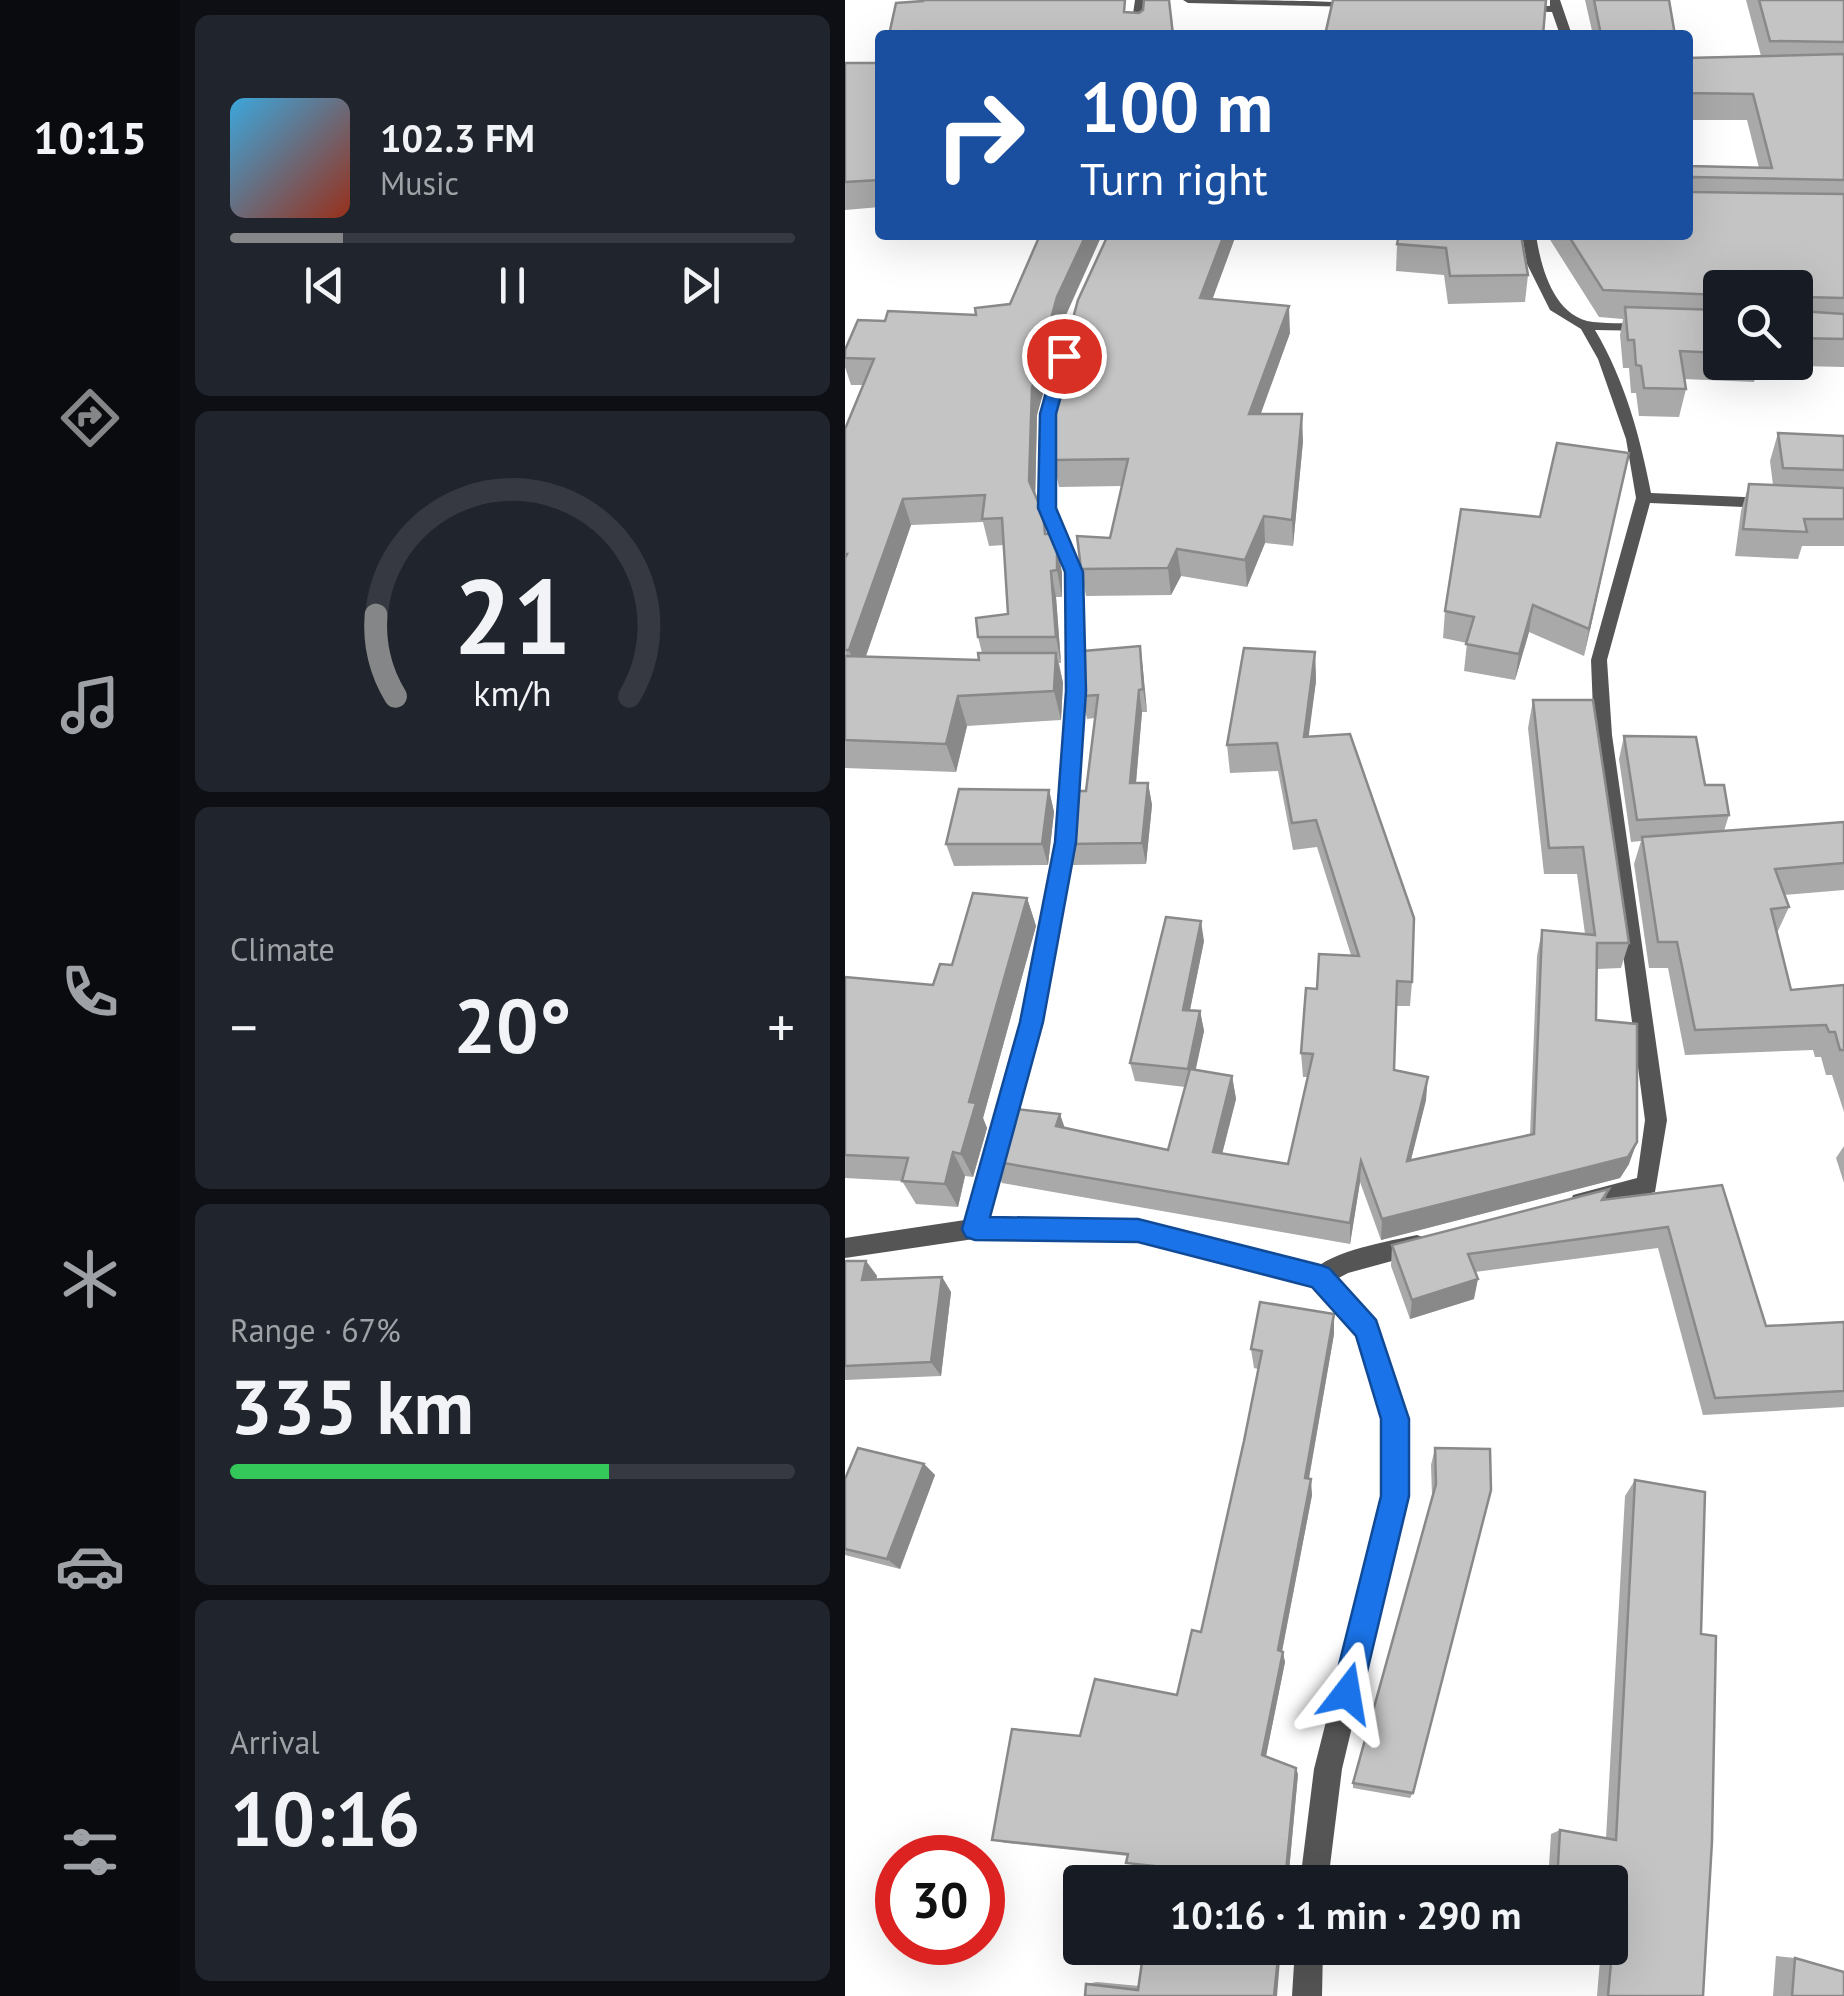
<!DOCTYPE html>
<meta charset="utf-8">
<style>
:root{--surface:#171b24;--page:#20242c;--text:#f1f3f6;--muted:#9ea1a6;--line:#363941;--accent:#858687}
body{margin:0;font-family:"PT Sans",sans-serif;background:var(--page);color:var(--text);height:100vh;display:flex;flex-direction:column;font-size:38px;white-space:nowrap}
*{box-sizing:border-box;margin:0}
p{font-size:32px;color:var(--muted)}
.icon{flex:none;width:55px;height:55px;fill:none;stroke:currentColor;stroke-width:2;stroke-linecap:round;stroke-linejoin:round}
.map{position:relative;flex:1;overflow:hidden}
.sheet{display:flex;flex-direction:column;gap:15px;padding:15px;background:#0d0f14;width:665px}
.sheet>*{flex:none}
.hud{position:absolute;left:30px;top:30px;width:818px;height:210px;border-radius:10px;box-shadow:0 10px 40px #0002;background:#1a4fa0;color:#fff;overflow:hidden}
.fabs{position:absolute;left:858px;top:270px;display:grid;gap:20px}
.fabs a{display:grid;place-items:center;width:110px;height:110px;border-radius:10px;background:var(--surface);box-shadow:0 10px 40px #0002;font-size:50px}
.speed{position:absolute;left:30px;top:1835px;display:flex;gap:20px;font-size:50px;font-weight:700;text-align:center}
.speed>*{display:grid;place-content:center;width:130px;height:130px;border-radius:50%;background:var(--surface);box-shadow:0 10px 40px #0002;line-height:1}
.speed .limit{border:15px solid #d22;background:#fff;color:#111}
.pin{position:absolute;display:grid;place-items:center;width:85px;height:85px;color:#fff;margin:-42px;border:5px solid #fff;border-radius:50%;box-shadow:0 2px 10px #0007}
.me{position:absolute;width:110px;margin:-55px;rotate:14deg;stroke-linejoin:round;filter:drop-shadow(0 0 8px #0008)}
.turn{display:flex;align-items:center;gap:35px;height:210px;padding:0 40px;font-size:45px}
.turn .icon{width:130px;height:130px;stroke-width:2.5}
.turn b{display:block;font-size:70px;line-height:85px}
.big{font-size:75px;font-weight:800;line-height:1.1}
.sheet .tile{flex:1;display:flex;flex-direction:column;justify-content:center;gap:15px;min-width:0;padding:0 35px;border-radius:15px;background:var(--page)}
.sheet .dial{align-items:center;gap:0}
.dial svg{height:260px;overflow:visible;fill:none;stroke:var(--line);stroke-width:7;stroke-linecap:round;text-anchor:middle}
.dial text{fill:var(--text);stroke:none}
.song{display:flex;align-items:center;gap:30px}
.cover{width:120px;height:120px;border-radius:15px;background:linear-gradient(135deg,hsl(200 70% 55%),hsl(10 70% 35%))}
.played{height:10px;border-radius:5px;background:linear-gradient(90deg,var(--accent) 20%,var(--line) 20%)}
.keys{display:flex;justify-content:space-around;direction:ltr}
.heat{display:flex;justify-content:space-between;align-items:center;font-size:55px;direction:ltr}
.charge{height:15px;border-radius:8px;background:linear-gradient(90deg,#34c759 67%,var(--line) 0)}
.trip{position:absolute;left:218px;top:1865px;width:565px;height:100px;border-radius:10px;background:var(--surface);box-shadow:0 10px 40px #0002;font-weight:800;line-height:100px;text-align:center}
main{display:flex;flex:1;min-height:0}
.tabs{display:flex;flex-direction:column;width:180px;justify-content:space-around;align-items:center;background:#090b0e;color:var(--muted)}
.tabs .icon{width:70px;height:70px}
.tabs .active{color:var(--accent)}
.tabs b{font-size:45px;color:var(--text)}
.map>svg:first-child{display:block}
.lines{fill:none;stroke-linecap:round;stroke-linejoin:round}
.lane{fill:#555;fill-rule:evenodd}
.street{fill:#555;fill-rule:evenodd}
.wall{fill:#a9a9a9;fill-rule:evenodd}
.shaded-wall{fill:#898989}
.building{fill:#c4c4c4;stroke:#898989;stroke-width:2.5}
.route{fill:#1a73e8;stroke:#114b97;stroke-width:2.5}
</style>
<main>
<nav class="tabs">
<b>10:15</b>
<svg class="icon active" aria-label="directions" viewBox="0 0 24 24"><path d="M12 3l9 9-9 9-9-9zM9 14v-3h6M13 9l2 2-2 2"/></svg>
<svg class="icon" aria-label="music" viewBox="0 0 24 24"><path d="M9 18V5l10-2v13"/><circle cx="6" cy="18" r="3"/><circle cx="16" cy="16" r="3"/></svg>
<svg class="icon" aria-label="phone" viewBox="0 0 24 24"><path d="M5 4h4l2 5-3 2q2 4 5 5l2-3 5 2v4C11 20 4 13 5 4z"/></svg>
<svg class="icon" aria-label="climate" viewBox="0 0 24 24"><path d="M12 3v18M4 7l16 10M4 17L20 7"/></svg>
<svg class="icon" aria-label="car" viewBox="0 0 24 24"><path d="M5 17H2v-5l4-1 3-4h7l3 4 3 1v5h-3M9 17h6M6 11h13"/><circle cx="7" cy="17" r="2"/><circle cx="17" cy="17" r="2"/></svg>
<svg class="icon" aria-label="filters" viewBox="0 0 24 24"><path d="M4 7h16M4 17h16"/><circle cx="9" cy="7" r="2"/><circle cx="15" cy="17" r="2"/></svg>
</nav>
<section class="sheet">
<div class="tile">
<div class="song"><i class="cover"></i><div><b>102.3 FM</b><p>Music</p></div></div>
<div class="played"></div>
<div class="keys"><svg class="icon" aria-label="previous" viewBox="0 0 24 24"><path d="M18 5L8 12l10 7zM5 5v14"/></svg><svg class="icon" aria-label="pause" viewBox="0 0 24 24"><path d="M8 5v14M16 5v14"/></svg><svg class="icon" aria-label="next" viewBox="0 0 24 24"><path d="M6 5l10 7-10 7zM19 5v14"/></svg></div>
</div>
<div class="tile dial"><svg viewBox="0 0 100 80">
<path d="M14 69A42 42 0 1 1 86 69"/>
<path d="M14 69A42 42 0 0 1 8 44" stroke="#858687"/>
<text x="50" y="56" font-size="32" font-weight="700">21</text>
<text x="50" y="72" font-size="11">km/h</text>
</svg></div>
<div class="tile"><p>Climate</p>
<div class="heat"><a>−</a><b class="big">20°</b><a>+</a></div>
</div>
<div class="tile"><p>Range · 67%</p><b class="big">335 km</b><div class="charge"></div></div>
<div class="tile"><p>Arrival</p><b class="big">10:16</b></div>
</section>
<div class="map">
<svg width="999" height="1996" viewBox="0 0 999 1996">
<rect width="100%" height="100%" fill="#fff"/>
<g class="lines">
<g class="lane">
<path d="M338 0C370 0 496 0 516 4L511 7 343 3Z"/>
<path d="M705 0H715L727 35H715L707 12 675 11 670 8 675 5 705 6Z"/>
<path d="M677 235H691C696 268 709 317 748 322 766 324 786 323 804 323L811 327 804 331 750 330C780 381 795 436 806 493L922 498 930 503 922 508 805 503 762 660 767 735 822 1120 810 1192 736 1212 728 1209 725 1202 728 1195 792 1178 800 1120 749 735 746 660 791 498 781 439 753 359 736 329 705 310 682 264Z"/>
<path d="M572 1235 580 1238 583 1245 580 1252 503 1273 475 1288 467 1285 464 1277C475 1252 546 1241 572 1235Z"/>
</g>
<g class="street">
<path d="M290 0H300L297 35H285Z"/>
<path d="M216 363 223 367 210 415V508L237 572 240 691 229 841 196 1022 143 1219 293 1221 475 1266 483 1269 533 1329 562 1419V1496L497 1769 483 1882H455L469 1769 538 1496V1419L511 1335 468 1286 293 1241 129 1239 0 1258V1238L120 1220 176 1022 211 841 222 691 221 572 194 508 196 415 209 367Z"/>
<path d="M450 1948H478L477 1996H447Z"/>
</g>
</g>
<g class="wall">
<path d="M740 0H824L830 35H748Z"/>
<path d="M901 0H999V367L914 365 909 382 839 379 841 389 834 417 794 416 791 393H786L784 368H778L775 335 778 319 754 317 702 235H842L845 166 914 168 902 120H842V58L916 56ZM875 288 950 338V362H875Z"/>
<path d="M0 63H35V207L0 210Z"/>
<path d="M391 235 367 299 445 333 415 414 458 441 448 546 420 543 402 587 336 576 326 595 241 596 236 569 265 538 277 486 214 487 208 460Z"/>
<path d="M676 235 683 275 680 302 603 304 599 275 551 271 552 244Z"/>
<path d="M165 304 217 324 192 415 190 496 202 534 212 546 217 573V597H211L216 663H214L218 683 216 720 122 726 111 772 0 768V429L18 385H6L0 367V350L40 321 131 315ZM138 522 144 546 159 545 163 614 133 637 137 653 134 660 21 656 66 525Z"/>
<path d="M933 433 999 436V546H957L953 559 890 556 896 511 904 484 928 485 925 461Z"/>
<path d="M778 481 739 656 684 632 670 680 619 671 622 643 598 638 600 611 695 517Z"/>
<path d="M295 646 302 712H297L291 783H303L307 805 301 864 228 865 223 844 241 791 250 718 242 719 237 696Z"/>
<path d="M470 652 471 681 463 736 567 982 565 1006H551L549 1070 581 1100 566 1160 685 1135 692 956 697 930 740 934 732 874H699L683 728 688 700 784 943 776 968 752 969 751 1020 784 1164 775 1178 536 1240 515 1182 505 1244 157 1183 147 1161 220 1128 323 1150 340 1087 290 1081 285 1063 359 941 345 1010 355 1011 359 1031 350 1070 387 1076 391 1099 377 1154 443 1164 463 1077H458L456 1053 472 989 506 955 472 847 448 850 433 771 385 773 382 745Z"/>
<path d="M779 736 860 785 884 815 879 831 999 822V890L939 895 944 907 932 933 946 990 999 985V1112L987 1075H981L976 1057H970L968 1050 840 1055 823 968H804L789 864 796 841 786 842 774 759Z"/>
<path d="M204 790 209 812 203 865 109 866 101 844Z"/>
<path d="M182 898 191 926 138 1118 142 1128 128 1177 120 1176 113 1207 71 1204 57 1181 0 1178V977L88 985 107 965Z"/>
<path d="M999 1146V1183L991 1158Z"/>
<path d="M877 1185 921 1326 999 1322V1407L858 1415 813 1248 630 1272 629 1299 565 1319 546 1266 547 1245 764 1189 760 1199Z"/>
<path d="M0 1261H21L32 1276 31 1279 97 1277 106 1292 96 1376 0 1380Z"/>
<path d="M489 1314V1334L464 1479 467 1495 437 1652 440 1662 421 1756 453 1774 443 1882H308L310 1868 281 1863 283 1856 161 1843 147 1840 235 1736 332 1695 356 1632 399 1441 413 1369 409 1368 406 1349Z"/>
<path d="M590 1448 645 1449 568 1793 565 1798 508 1788V1783L587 1496 586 1465Z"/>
<path d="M79 1464 90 1475 55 1569 0 1555V1479Z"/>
<path d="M790 1480 856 1634 858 1996H752L756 1948H765V1882H703L706 1834 715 1830 761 1838 780 1496Z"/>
<path d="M931 1956 950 1958 999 1996H928Z"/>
<path d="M252 1982 294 1986 432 1996H240L241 1984Z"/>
</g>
<g class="shaded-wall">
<path d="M241 235H257L217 324 192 415 190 508 184 481 187 388 212 297Z"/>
<path d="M379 235H391L358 325 355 298Z"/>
<path d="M444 306 445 333 406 441 404 414Z"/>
<path d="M457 414 458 441 448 546 447 520Z"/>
<path d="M784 453 778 481 739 656 744 629Z"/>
<path d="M58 499 66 525 14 676 4 650Z"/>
<path d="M419 516 420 543 402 587 400 560Z"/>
<path d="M212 546 217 573V597L212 570Z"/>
<path d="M332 549 336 576 326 595 323 568Z"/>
<path d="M206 571 211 597 216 663 211 637Z"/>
<path d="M688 605 684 632 670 680 674 654Z"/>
<path d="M295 646 298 669 302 712 298 689Z"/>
<path d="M470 652 471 681 460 765 459 737Z"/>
<path d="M211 653 218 683 216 720 209 691Z"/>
<path d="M294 690 297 712 289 805 285 783Z"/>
<path d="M113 696 122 726 111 772 101 744Z"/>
<path d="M303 783 307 805 301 864 297 843Z"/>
<path d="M204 790 209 812 203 865 197 844Z"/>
<path d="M182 898 191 926 138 1118 142 1128 128 1177 116 1154 124 1102Z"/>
<path d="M356 921 359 941 341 1029 338 1010Z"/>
<path d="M355 1011 359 1031 347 1087 343 1069Z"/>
<path d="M387 1076 391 1099 372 1174 368 1152Z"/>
<path d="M583 1077 581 1100 560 1183 562 1161Z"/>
<path d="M215 1114 223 1137 211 1126Z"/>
<path d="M792 1142 784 1164 775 1178 536 1240 537 1219Z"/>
<path d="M108 1152 120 1176 113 1207 100 1184Z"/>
<path d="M516 1161 515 1182 505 1244V1223Z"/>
<path d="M21 1261 32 1276 28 1295 17 1280Z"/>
<path d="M97 1277 106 1292 96 1376 86 1362Z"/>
<path d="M633 1279 629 1299 565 1319 567 1300Z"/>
<path d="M489 1314V1334L461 1494 460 1478Z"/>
<path d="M79 1464 90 1475 55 1569 42 1559Z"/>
<path d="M466 1479 467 1495 435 1661 433 1650Z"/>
<path d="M438 1652 440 1662 420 1761 417 1755Z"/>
<path d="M451 1768 453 1774 443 1882H440Z"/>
<path d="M434 1948H436L432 1996H429Z"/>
</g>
<g class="building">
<path d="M78 0H280L279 12 294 13 298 10 299 0H324L328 35H44L51 3 78 1Z"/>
<path d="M488 0H701L698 35H480Z"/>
<path d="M749 0H824L830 35H756Z"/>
<path d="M914 0H999V42L925 41Z"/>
<path d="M999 54V180L848 177 844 181 847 192 999 194V298L958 297 954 300 955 311 999 314V339L950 338V288H875V295L758 290 723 235H842V139L845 166 927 168 908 94 842 93V58Z"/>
<path d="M0 63H35L34 180 0 182Z"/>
<path d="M195 235H241L212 297 187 388 184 481 198 513 200 534H207L212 546V570L206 571 211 637H133L131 618 163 614 157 518 137 519 140 495 58 499 4 650H0V558L2 554H0V429L29 359 0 358V350L13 320 40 321 43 311 131 315 130 308 165 304Z"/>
<path d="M263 235H379L355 298 444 306 404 414H457L447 520 419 516 400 560 332 549 323 568 236 569 232 536 265 538 283 459 208 460 209 388 233 300Z"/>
<path d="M554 235H676L683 275 605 276 601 248 552 244Z"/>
<path d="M780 307 875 310V353L835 351 841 389 799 388 796 366 791 365 789 340H783Z"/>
<path d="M933 433 999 436V470L938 468Z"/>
<path d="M712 443 784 453 744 629 688 605 674 654 621 644 629 617 600 611 616 509 695 517Z"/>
<path d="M904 484 999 488V519H959L962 532 898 529Z"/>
<path d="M295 646 298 689 294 690 285 783H303L297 843 223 844 230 791H241L253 695 237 696 239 651Z"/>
<path d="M399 648 470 652 459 737 505 734 569 918 567 982 552 981 549 1070 583 1077 562 1161 689 1134 697 930 750 935 738 847 704 848 688 700H748L784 943H752L751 1020 792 1024V1142L783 1157 537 1219 516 1161 505 1223 147 1161 161 1108 215 1114 211 1126 323 1150 345 1069 387 1076 368 1152 443 1164 468 1054 456 1053 461 988 472 989 474 954 514 956 471 820 447 823 432 743 382 745Z"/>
<path d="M133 653H211L209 691 113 696 101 744 0 740V656L134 660Z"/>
<path d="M779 736 851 737 860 785H879L884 815 792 820Z"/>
<path d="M114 789 204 790 197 844H101Z"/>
<path d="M999 822V863L930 869 944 907 926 909 946 990 999 985V1050H995L990 1032H984L981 1025 850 1030 832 942H813L797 837Z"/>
<path d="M128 893 182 898 124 1102 131 1103 116 1154 108 1152 100 1184 57 1181 63 1158 0 1155V977L88 985 95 964 107 965Z"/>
<path d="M321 917 356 921 338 1010 355 1011 343 1069 285 1063Z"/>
<path d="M877 1185 921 1326 999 1322V1391L870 1398 823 1227 623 1254 633 1279 567 1300 547 1245 764 1189 757 1200Z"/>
<path d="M0 1261H21L17 1280 97 1277 86 1362 0 1366Z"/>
<path d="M415 1302 489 1314 460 1478 466 1479 433 1650 438 1652 417 1755 451 1768 440 1882H308L310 1866 281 1863 283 1854 147 1840 167 1729 235 1736 250 1679 332 1695 347 1630 356 1632 399 1441 417 1351 406 1349Z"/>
<path d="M13 1448 79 1464 42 1559 0 1549V1479Z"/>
<path d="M590 1448 645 1449 646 1490 568 1793 508 1783 591 1484Z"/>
<path d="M790 1480 860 1492 856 1634 871 1636 867 1841 858 1996H763L772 1895 765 1894V1882H712L715 1830 771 1840Z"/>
<path d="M299 1948H434L429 1996H240L241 1984 293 1990Z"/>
<path d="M950 1958 999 1972V1996H947Z"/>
</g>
<path class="route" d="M219 351 227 356 211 414V508L238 572 241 691 231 842 198 1022 145 1217 293 1219 475 1265 484 1268 531 1320 564 1419V1496L517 1693 513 1704 502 1708 491 1704 487 1693 536 1496V1419L511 1336 467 1287 293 1242 130 1240 121 1237 117 1229 175 1022 210 842 221 691 220 572 193 508 195 414 211 356Z"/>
</svg>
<div class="fabs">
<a><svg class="icon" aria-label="search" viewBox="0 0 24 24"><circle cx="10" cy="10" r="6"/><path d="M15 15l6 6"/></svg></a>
</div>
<div class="speed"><div class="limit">30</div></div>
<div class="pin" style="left:219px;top:356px;background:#d93025"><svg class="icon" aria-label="arrive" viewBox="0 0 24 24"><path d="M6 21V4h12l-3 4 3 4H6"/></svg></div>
<svg class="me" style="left:502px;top:1693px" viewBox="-20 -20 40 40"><path d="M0-17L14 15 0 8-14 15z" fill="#1a73e8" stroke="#fff" stroke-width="4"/></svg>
<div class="trip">10:16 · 1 min · 290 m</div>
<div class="hud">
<div class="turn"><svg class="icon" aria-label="right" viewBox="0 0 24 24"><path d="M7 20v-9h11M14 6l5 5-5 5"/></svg><div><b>100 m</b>Turn right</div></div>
</div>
</div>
</main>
